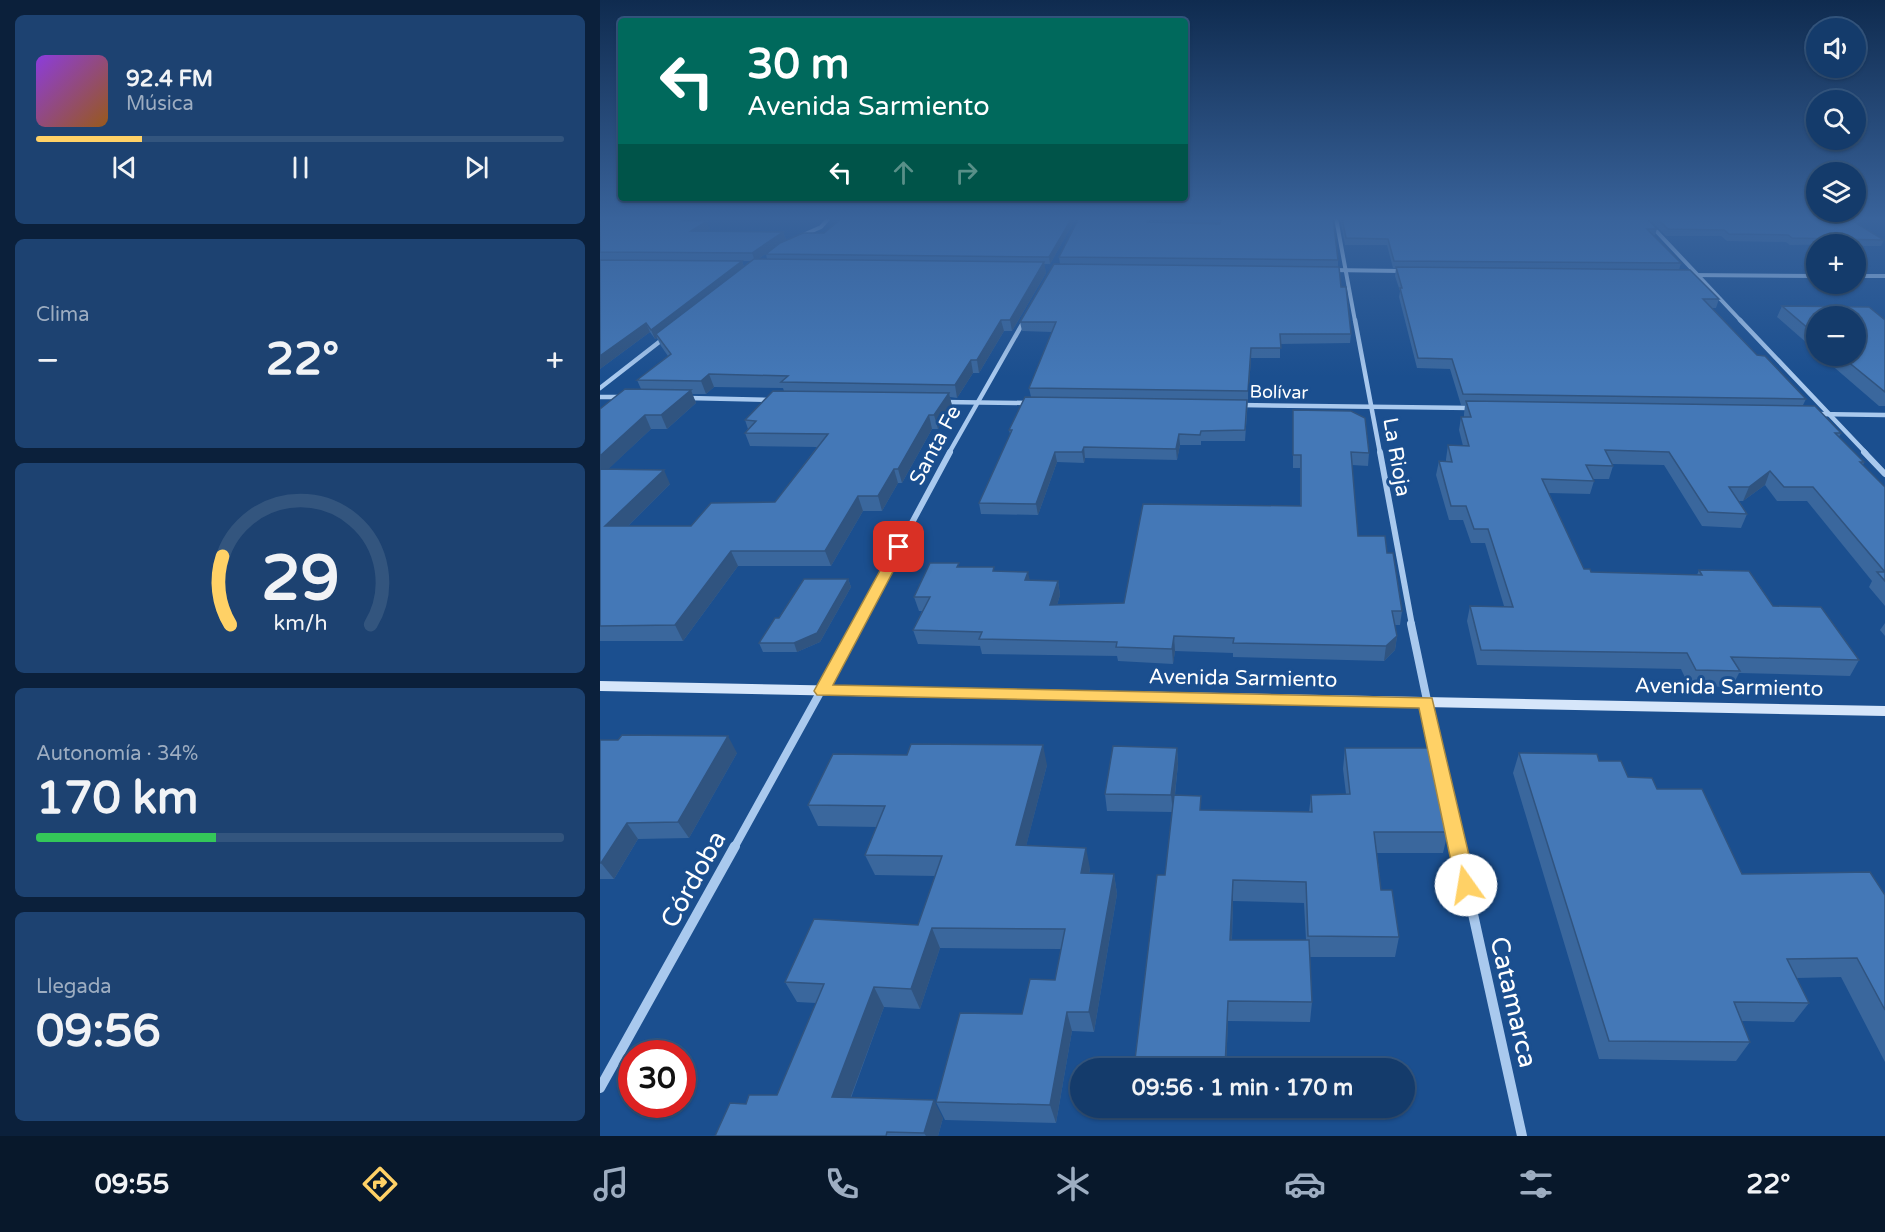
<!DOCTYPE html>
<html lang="es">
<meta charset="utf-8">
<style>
:root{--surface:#143b6b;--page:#1d4271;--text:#f1f3f6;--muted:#9dadc1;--line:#33557e;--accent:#ffd166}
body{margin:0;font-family:"Varela Round",sans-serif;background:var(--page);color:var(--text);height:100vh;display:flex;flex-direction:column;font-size:22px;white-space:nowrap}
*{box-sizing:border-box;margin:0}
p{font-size:20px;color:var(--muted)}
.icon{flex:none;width:33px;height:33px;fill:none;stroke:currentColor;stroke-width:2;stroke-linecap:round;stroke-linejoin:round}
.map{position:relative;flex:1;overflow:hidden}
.sheet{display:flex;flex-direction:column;gap:15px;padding:15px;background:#0b203b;width:600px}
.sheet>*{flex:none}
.top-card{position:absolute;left:18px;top:18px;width:570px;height:183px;border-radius:6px;box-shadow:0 2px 4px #0004,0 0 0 2px var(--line);background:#00695c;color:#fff;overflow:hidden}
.buttons{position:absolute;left:1206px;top:18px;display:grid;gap:12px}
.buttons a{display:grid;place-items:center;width:60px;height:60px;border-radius:50%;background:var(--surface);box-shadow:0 2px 4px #0004,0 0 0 2px var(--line);font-size:30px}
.speed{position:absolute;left:18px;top:1040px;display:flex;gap:12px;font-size:30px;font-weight:700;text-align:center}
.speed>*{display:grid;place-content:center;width:78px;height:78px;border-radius:50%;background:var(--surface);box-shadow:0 2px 4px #0004,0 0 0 2px var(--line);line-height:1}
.speed .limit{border:9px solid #d22;background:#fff;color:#111}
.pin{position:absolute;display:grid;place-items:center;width:51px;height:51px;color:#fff;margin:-26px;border-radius:12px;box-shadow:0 3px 9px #0006}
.me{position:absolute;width:66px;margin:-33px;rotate:347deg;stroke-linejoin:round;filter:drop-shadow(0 0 4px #0008)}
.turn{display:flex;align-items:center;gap:21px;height:126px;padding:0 30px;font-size:27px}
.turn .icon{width:78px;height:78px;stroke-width:2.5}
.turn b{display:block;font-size:42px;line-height:51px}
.lanes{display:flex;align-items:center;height:57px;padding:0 30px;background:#0003;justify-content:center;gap:30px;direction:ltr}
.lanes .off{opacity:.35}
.big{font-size:45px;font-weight:800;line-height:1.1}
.sheet .tile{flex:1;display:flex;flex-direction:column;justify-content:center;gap:9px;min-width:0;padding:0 21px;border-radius:9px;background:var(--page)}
.sheet .dial{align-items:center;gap:0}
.dial svg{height:156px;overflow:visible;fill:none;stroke:var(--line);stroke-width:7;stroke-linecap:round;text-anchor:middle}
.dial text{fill:var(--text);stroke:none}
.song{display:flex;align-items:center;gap:18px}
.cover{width:72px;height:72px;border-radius:9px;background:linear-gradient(135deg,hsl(270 70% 55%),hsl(30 70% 35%))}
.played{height:6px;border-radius:3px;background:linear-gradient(90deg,var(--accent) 20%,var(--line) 20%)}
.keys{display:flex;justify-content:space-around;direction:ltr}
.heat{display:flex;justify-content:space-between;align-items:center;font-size:33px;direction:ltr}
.charge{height:9px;border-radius:4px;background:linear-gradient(90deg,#34c759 34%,var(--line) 0)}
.trip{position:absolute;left:470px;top:1058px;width:345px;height:60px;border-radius:30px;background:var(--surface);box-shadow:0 2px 4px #0004,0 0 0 2px var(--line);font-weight:800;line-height:60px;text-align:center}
.tab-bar{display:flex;height:96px;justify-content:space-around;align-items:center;background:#08182b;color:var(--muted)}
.tab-bar .icon{width:42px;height:42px}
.tab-bar .active{color:var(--accent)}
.tab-bar b{font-size:27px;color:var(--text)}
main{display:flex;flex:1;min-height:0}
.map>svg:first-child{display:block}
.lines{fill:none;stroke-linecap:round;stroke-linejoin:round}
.minor-far4{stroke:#a9c9ee;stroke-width:4}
.minor-far3{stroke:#a9c9ee;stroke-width:4.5}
.minor-far2{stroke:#a9c9ee;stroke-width:6}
.minor-far1{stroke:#a9c9ee;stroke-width:8}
.minor{stroke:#a9c9ee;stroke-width:10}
.secondary{fill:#d6e6fa;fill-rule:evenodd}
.wall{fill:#3a679d;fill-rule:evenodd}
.shaded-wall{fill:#305480}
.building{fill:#4478b7;stroke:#305480;stroke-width:1.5}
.route{fill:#ffd166;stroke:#a68842;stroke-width:1.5}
.labels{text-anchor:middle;stroke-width:6;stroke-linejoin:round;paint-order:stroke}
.far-street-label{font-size:18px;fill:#fff;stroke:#1b4f8f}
.street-label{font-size:21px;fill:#fff;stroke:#1b4f8f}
.near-street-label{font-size:26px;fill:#fff;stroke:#1b4f8f}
</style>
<main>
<section class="sheet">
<div class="tile">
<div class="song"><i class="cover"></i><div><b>92.4 FM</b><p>Música</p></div></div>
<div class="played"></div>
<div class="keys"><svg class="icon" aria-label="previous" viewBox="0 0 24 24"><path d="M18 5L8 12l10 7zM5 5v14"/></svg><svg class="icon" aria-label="pause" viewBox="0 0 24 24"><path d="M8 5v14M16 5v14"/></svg><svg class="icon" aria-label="next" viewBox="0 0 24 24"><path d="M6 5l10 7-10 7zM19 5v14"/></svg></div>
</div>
<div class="tile"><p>Clima</p>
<div class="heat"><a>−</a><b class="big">22°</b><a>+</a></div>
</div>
<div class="tile dial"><svg viewBox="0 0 100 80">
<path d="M14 69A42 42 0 1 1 86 69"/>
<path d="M14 69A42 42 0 0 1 10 34" stroke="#ffd166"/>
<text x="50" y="56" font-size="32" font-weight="700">29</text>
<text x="50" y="72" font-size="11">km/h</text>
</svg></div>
<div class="tile"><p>Autonomía · 34%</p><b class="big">170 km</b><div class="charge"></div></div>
<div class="tile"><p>Llegada</p><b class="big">09:56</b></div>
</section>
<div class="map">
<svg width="1285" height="1136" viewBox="0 0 1285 1136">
<rect width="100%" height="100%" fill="#1b4f8f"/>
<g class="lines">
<g class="minor-far4">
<path d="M736 218 755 321"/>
<path d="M1044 218 1141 321"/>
<path d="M201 236 221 227 229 218"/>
<path d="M731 270 802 271"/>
<path d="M1088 275 1216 276"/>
<path d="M1256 276H1285"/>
</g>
<g class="minor-far3">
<path d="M755 320 780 453"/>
<path d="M1140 320 1266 453"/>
<path d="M0 388 63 339"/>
<path d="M0 397H20"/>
<path d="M88 398 170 400"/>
<path d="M343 402 428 403"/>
<path d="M640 405 872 408"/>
<path d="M1215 414 1285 415"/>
<path d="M349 453 424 321"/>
</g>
<g class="minor-far2">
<path d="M780 452 812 625"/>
<path d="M1264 452 1285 474"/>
<path d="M257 625 350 452"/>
</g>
<g class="minor-far1">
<path d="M811 624 858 848"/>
<path d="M134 848 258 624"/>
</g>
<g class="minor">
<path d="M858 846 922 1136"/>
<path d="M0 1088 135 846"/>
</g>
<path class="secondary" d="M0 681 1285 706V716L0 691Z"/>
</g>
<g class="wall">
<path d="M0 218 90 221 110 229 106 231 183 232 186 240 181 243 224 233 242 218H476L450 264H444L446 273 412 331H404L379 373H373L357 398 350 397 352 406 338 429H332L302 483H298L282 511H263L231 566H138L83 641H0V409L41 389 37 380 68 356 61 346 57 338 55 339 50 332 0 369ZM176 247 166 254 167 259H158ZM142 261H151L144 267ZM114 387 183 388 184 391 145 420 148 429 145 433 150 446 217 447 175 502 91 526H28L70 484 8 469 51 429H67L96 403 92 394H106Z"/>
<path d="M550 218 549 222 738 260V267L741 287 751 334 750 343 680 344V358H651L645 441H601V445H580L577 460 485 458 484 463 457 462 438 515 381 514 379 503 410 434 409 430 431 397 429 388 452 332 422 331 420 322 460 264 459 257Z"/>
<path d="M740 218H1047L1057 229 1055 235H1053L1081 263 1079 270 1119 299 1116 308H1112L1157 355 1206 399 1203 405 1241 433 1239 437 1264 462 1263 465 1285 487V606L1269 587 1272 581 1207 501H1177L1165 485 1143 501H1139L1147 514 1141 528 1102 526 1064 465 1012 464 1013 466 1009 479H993L994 481 990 494 949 493 984 569 991 572 1097 575 1099 570 1173 606 1259 660 1250 676 1139 673 1132 687 1089 686 1081 669 877 665 867 621 870 606H904L885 543H871L863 520H849L836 475 839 461H846V459L848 445 863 446 859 430 861 417H864V414L865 405H861L850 369 817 368 799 297 800 291 795 276 796 268H793L787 245H745Z"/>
<path d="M1048 218H1248L1284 240 1281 246H1256V244L1190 245 1186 242 1127 241 1121 236H1066Z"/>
<path d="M1182 306 1285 320V406H1279L1221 356H1256L1216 316V351L1177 317Z"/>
<path d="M693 410 769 453 768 466 752 465 758 536 787 553 802 611 800 625H795L797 636 795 650 784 661 633 657V653L575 651 573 664 518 661 517 656 382 654 380 646 318 644 313 630 322 611H319L314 597 360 567 395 571 430 580 458 581 460 595 457 605 524 603 700 506V468H693Z"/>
<path d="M248 579 251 587 220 642 197 652H163L159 643 179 618Z"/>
<path d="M1285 623V636L1280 630Z"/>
<path d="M0 740 137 753 89 838 38 839 14 879H0Z"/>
<path d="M577 748 578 764 575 795 601 810 709 812 711 795 746 794 743 769 745 748 848 832 843 853H777L781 890 799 937 795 957H710L712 1002 710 1022 628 1021 626 1068H534L565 875 572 812 507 811 505 794ZM633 901 704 903 706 940H632Z"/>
<path d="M919 753 999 761 1028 777 1057 789 1142 874 1285 895V1062L1241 977 1197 978 1209 1003 1194 1022 1142 1021 1150 1042 1136 1061 999 1059 913 773Z"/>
<path d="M447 765 426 846 490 868 489 874H514L517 894 494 1032 472 1031 456 1123 345 1120 336 1102 422 1014 455 980 461 949 340 948 320 1009 284 1007 251 1098 343 1118 338 1136H115L146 1104 177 1095 216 1003 197 1002 185 982 318 925 335 876 275 875 265 855 277 827 218 826 208 805Z"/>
</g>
<g class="shaded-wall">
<path d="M472 218H476L450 264 449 257Z"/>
<path d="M107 221 110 229 94 239 91 231Z"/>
<path d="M183 232 186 240 155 261 152 253Z"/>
<path d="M142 261 145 270 56 334 57 338 55 339 51 330Z"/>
<path d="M444 262 446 273 412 331 410 320Z"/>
<path d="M401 320 404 331 379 373 377 360Z"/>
<path d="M46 323 50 332 0 369V356Z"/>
<path d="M651 348V358L648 402V391Z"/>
<path d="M371 360 373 373 357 398 355 385Z"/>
<path d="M109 374 114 387 106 394 101 381Z"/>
<path d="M91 390 96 403 67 429 61 415Z"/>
<path d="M349 393 352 406 338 429 334 415Z"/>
<path d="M45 415 51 429 0 477V456Z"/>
<path d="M329 415 332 429 302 483 298 469Z"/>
<path d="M579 434 580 445 577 460 576 449Z"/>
<path d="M484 447 485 458 484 463 482 452Z"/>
<path d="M455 452 457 462 438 515 436 504Z"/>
<path d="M294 469 298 483 282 511 278 496Z"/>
<path d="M64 470 70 484 13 541 5 526Z"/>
<path d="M1170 471 1165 485 1143 501 1149 487Z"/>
<path d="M258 496 263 511 231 566 225 551Z"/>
<path d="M131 551 138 566 83 641 75 625Z"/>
<path d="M428 572 431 586 425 580Z"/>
<path d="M248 579 251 587 220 642 197 652 194 643Z"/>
<path d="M458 581 460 595 453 619 450 605Z"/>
<path d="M574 636 575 651 573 664 572 649Z"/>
<path d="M797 636 795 650 784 661 786 646Z"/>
<path d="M128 736 137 753 89 838 78 822Z"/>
<path d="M443 745 447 765 421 866 416 845Z"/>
<path d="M577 748 578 764 573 812 571 795Z"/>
<path d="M27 823 38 839 14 879 1 863Z"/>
<path d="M486 848 490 868 485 894 481 873Z"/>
<path d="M514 874 517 894 494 1032 489 1012Z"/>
<path d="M633 880V901L631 960 630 940Z"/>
<path d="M332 928 340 948 320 1009 311 989Z"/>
<path d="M274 987 284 1007 244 1115 232 1097Z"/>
<path d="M628 1001V1021L626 1068H625Z"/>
<path d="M467 1012 472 1031 456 1123 450 1105Z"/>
<path d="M334 1100 343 1118 338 1136H326L324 1133Z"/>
</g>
<g class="building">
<path d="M0 218H87L82 221H107L91 231 183 232 152 253 0 252Z"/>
<path d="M242 218H472L449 257 166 254 180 243 203 233H224Z"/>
<path d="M479 218H548L547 222 620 224 621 218H733L738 260 459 257Z"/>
<path d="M742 218H1047L1057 229H1047L1081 263 794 261 788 239 746 238Z"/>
<path d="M1057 218H1248L1284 240 1192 238 1188 235 1129 234 1124 230 1068 229Z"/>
<path d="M154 259 444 262 410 320H401L377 360H371L355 385 181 382 188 376 109 374 101 381 37 380 71 354 56 334Z"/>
<path d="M0 260 142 261 51 330 46 323 0 356Z"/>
<path d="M454 264 739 267 741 287H746L751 334H680L681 348H651L648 391 429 388 456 322H420Z"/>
<path d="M796 267 1090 270 1119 299H1103L1157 355 1165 356 1206 399 863 394 852 359 818 358 800 288H802Z"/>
<path d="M1182 306 1269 307 1285 320V392L1241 356H1256V316H1216V335Z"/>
<path d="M25 389 91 390 61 415H45L0 456V409Z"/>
<path d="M173 391 349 393 334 415H329L298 469H294L278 496H258L225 551H131L75 625 0 626V469L64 470 5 526H91L111 503 175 502 228 434 145 433 156 421 145 420Z"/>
<path d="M425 397 647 400 645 430 601 431 600 435 579 434 576 449 484 447 482 452H455L436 504 379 503 412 430H409Z"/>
<path d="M866 401 1215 406 1241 433H1235L1264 462H1260L1285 487V572L1213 487H1184L1170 471 1149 487H1129L1147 514 1108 512 1069 452 1005 450 1013 466 986 465 994 481 942 479 984 569H990L991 572 1102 575 1099 570 1149 571 1173 606 1221 607 1259 660 1131 657 1140 671 1096 670 1087 653 881 650 870 606 913 607 888 529H874L866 506H851L839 461 852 462 848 445 869 446 861 417H871Z"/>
<path d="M693 410 751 411 765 418 769 453 751 452 758 536H785L787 553H793L802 611H792L797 636 786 646 633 643 634 638 574 636 572 649 516 647 517 642 379 639 382 632 313 630 330 597H314L330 563H359L357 567H394L393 571 428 572 425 580 458 581 450 605 524 603 543 504 701 506V455H693Z"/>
<path d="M1277 572H1285V581Z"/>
<path d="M204 579H248L217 633 194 643H159L175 618H179Z"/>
<path d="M22 735 128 736 78 822 27 823 1 863H0V740H18Z"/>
<path d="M311 744 443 745 416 845 486 848 481 873 514 874 489 1012H467L450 1105 336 1102 360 1013 422 1014 430 979 455 980 465 929 332 928 311 989 274 987 232 1097 334 1100 324 1133 287 1132 286 1136H115L130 1103 146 1104 149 1095H177L224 984 185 982 214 919 318 925 342 856 265 855 285 806 208 805 233 754 307 755Z"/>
<path d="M513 746 577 748 571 795 505 794Z"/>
<path d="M745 748H832L848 832H774L781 890H792L799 937 708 936 706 882 633 880 630 940H709L712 1002 628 1001 625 1068H534L557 875H565L574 795 601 796 600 810 712 812 711 795 750 794Z"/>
<path d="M919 753 997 754 999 761H1021L1028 777 1052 778 1057 789H1102L1142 874 1270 872 1285 895V1010L1257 958 1187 959 1209 1003 1134 1002 1150 1042 1009 1041Z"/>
</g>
<linearGradient id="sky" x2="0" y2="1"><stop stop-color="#0f2b4f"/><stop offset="0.58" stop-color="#39639b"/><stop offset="1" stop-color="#39639b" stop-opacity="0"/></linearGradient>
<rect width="1285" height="377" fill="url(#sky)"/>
<path class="route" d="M299 543 306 547 233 685 832 698 876 885 873 891 866 894 859 891 856 885 819 708 217 695 214 691 293 547Z"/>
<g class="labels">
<g class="far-street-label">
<text transform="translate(679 392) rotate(1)" y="6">Bolívar</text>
</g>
<g class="street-label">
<text transform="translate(335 445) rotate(-62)" y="7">Santa Fe</text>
<text transform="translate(797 457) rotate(80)" y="7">La Rioja</text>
<text transform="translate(643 678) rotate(1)" y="7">Avenida Sarmiento</text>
<text transform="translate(1129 687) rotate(1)" y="7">Avenida Sarmiento</text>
</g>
<g class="near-street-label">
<text transform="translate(93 879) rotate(-61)" y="9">Córdoba</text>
<text transform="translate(914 1002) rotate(77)" y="9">Catamarca</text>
</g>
</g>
</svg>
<div class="buttons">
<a><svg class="icon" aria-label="sound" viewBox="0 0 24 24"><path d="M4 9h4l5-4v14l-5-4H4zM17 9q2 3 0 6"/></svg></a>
<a><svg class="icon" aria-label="search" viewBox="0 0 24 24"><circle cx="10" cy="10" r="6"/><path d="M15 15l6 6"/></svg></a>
<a><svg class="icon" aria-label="layers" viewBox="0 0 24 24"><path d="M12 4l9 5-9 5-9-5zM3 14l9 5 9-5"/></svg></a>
<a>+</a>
<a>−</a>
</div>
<div class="speed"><div class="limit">30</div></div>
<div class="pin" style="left:299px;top:547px;background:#d93025"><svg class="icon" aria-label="arrive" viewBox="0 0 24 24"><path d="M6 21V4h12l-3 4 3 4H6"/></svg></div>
<svg class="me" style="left:866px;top:885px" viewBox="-20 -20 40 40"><circle r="19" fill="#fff"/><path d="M0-13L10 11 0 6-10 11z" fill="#ffd166"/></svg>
<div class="trip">09:56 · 1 min · 170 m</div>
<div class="top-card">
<div class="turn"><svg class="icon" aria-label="left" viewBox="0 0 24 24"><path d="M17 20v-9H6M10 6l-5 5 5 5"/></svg><div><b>30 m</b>Avenida Sarmiento</div></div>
<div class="lanes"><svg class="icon" aria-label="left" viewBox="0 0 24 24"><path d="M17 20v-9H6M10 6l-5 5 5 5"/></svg><svg class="icon off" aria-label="ahead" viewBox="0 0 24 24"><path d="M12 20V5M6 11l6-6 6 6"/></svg><svg class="icon off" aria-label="right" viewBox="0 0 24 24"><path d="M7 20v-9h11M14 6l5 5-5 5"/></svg></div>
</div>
</div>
</main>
<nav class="tab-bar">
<b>09:55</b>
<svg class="icon active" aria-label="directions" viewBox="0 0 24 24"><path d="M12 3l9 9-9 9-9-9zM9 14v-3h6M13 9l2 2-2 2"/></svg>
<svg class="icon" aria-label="music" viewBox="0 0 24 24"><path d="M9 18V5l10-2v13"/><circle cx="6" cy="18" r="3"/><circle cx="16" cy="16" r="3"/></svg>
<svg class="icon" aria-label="phone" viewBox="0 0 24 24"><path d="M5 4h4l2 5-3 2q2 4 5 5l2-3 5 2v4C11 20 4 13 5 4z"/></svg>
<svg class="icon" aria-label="climate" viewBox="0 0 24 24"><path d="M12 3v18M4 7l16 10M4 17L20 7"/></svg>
<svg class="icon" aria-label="car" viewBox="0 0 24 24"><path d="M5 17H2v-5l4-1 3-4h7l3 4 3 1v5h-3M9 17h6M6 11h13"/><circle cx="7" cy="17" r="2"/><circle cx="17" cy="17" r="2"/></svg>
<svg class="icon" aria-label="filters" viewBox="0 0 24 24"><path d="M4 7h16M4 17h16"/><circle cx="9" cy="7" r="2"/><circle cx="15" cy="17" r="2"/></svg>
<b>22°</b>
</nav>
